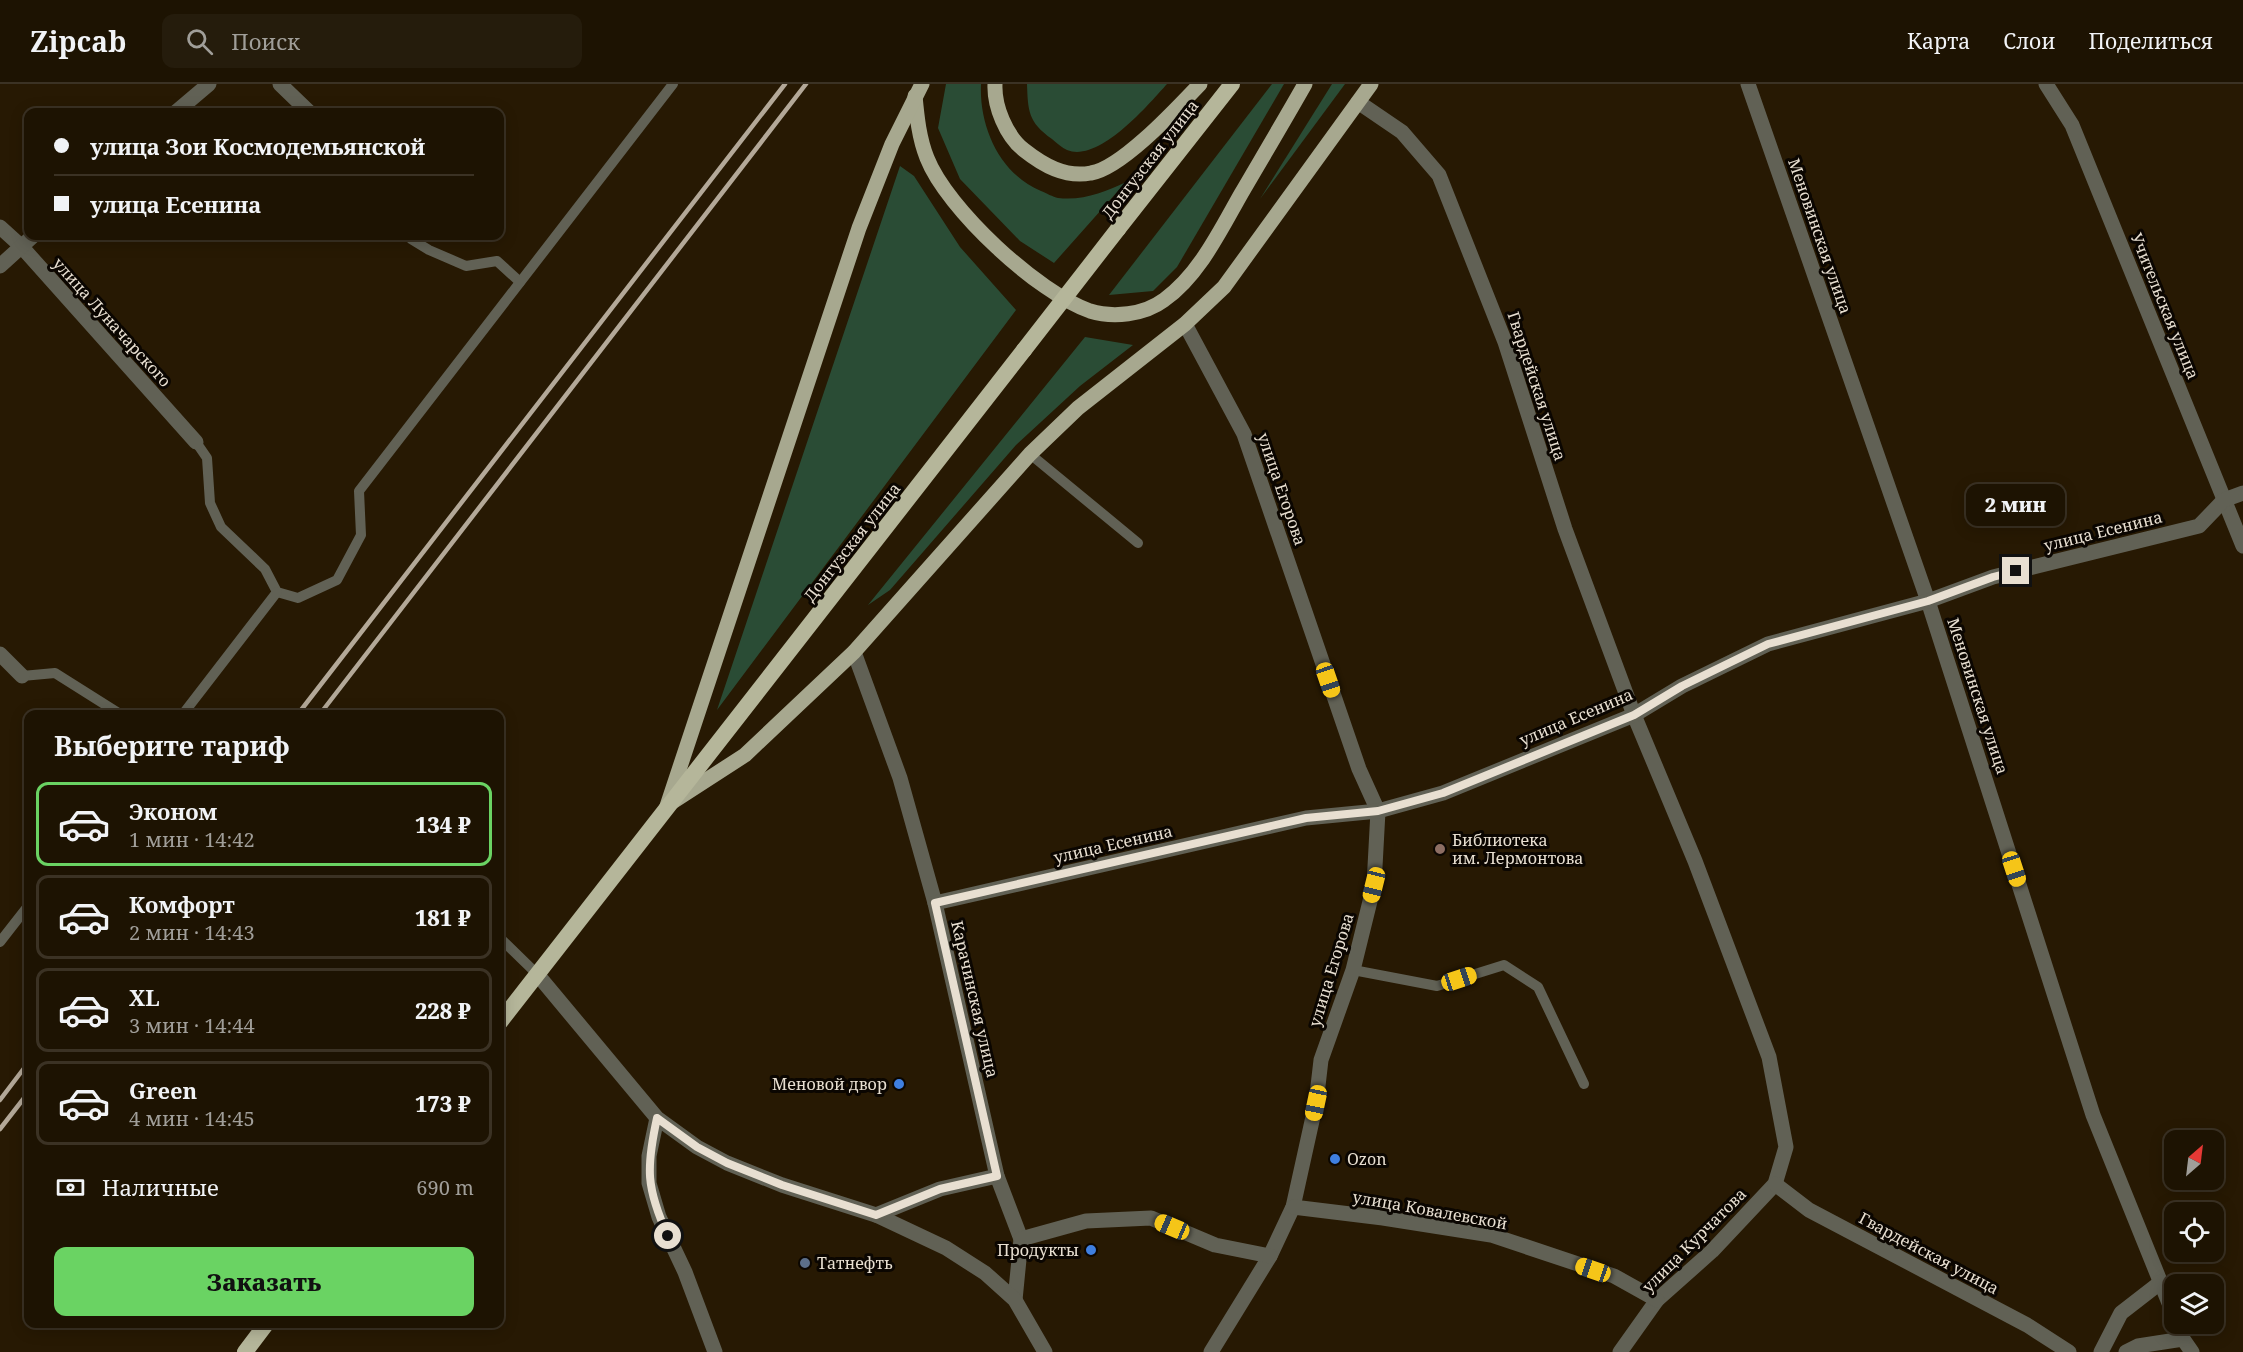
<!DOCTYPE html>
<html lang="ru">
<head>
<meta charset="utf-8">
<style>
	:root { --surface:#1d1302; --page:#251c0c; --text:#f1f3f6; --muted:#a09e99; --line:#3b3224; --accent:#6ad363 }
	body { margin:0; font-family:"Noto Serif",serif; background:var(--page); color:var(--text); height:100vh; display:flex; flex-direction:column; font-size:22px; white-space:nowrap }
	* { box-sizing:border-box; margin:0 }
	p { font-size:20px; color:var(--muted) }
	.icon { flex:none; width:33px; height:33px; fill:none; stroke:currentColor; stroke-width:2; stroke-linecap:round; stroke-linejoin:round }
	.map { position:relative; flex:1; overflow:hidden }
	.side { position:absolute; left:24px; top:626px; width:480px; height:618px; display:flex; flex-direction:column; background:var(--surface); border-radius:12px; box-shadow:0 3px 15px #0003,0 0 0 2px var(--line) }
	.side>* { flex:none }
	.top-card { position:absolute; left:24px; top:24px; width:480px; height:132px; border-radius:12px; box-shadow:0 3px 15px #0003,0 0 0 2px var(--line); display:grid; align-content:center; height:132px; padding:0 30px; background:var(--surface) }
	.needle { width:39px; rotate:28deg }
	.controls { position:absolute; left:2164px; top:1046px; display:grid; gap:12px }
	.controls a { display:grid; place-items:center; width:60px; height:60px; border-radius:12px; background:var(--surface); box-shadow:0 3px 15px #0003,0 0 0 2px var(--line); font-size:30px }
	.end { position:absolute; width:27px; height:27px; margin:-14px; border:8px solid #e8dfd1; background:#111; box-shadow:0 0 0 3px #111 }
	.from { border-radius:50% }
	.bubble { position:absolute; height:42px; border-radius:12px; background:var(--surface); box-shadow:0 3px 15px #0003,0 0 0 2px var(--line); font-size:20px; font-weight:800; line-height:42px; text-align:center }
	.car { position:absolute; width:18px; height:36px; margin:-18px -9px; border-radius:8px; box-shadow:0 0 4px 2px #0007; background:linear-gradient(#f5c518 24%,#345 0 40%,#f5c518 0 76%,#345 0 86%,#f5c518 0) }
	.top-card b { display:flex; align-items:center; gap:21px; height:57px; font-size:22px }
	.top-card b+b { border-top:2px solid var(--line) }
	.top-card i { width:15px; height:15px; background:var(--text) }
	ul { padding:0; list-style:none }
	li { display:flex; align-items:center; gap:18px; height:84px; margin:0 12px 9px; padding:0 18px; border:3px solid var(--line); border-radius:12px }
	li div { flex:1 }
	li b { display:block; font-size:22px }
	li em { font-style:normal; font-weight:800 }
	li.selected { border-color:var(--accent) }
	li>.icon { width:54px; height:54px; stroke-width:1.5 }
	h2 { padding:0 30px; font-size:27px; line-height:72px }
	.pay { display:flex; align-items:center; gap:15px; height:66px; padding:0 30px; font-size:22px }
	.pay p { margin-inline-start:auto }
	.button { display:flex; gap:12px; margin-top:auto; padding:12px 30px }
	.button a { flex:1; height:69px; border-radius:12px; background:var(--accent); color:#111; font-size:24px; font-weight:800; line-height:69px; text-align:center }
	header { display:flex; align-items:center; gap:36px; box-sizing:border-box; height:84px; padding:0 30px; background:var(--surface); border-bottom:2px solid var(--line) }
	header strong { font-size:28px }
	nav { display:flex; gap:33px; margin-inline-start:auto; font-size:21px }
	.search { width:420px; height:54px; background:var(--page); display:flex; align-items:center; gap:15px; box-sizing:border-box; padding:0 21px; border-radius:12px; color:var(--muted); font-size:22px }
	.map>svg:first-child { display:block }
	.green { fill:#2a4c35 }
	.lines { fill:none; stroke-linecap:round; stroke-linejoin:round }
	.service { stroke:#616155; stroke-width:10 }
	.minor { stroke:#616155; stroke-width:15 }
	.tertiary { stroke:#616155; stroke-width:15 }
	.primary { stroke:#a7a88f; stroke-width:15 }
	.trunk { stroke:#b5b69a; stroke-width:16 }
	.rail { stroke:#b3a898; stroke-width:4.5 }
	.trunk-bridge { stroke:#b5b69a; stroke-width:16 }
	.route { stroke:#e8dfd1; stroke-width:8 }
	.education-dot { fill:#8d6e63; stroke:#0b0601; stroke-width:2 }
	.shop-dot { fill:#3f7fe0; stroke:#0b0601; stroke-width:2 }
	.service-dot { fill:#5c6f8a; stroke:#0b0601; stroke-width:2 }
	.labels { text-anchor:middle; stroke-width:6; stroke-linejoin:round; paint-order:stroke }
	.street-label { font-size:16px; fill:#e8dfd1; stroke:#0b0601 }
	.poi-label { font-size:16px; fill:#e8dfd1; stroke:#0b0601; text-anchor:start }
</style>
</head>
<body>
<header>
<strong>Zipcab</strong>
<div class="search"><svg class="icon" aria-label="search" viewBox="0 0 24 24"><circle cx="10" cy="10" r="6"/><path d="M15 15l6 6"/></svg>Поиск</div>
<nav><a>Карта</a><a>Слои</a><a>Поделиться</a></nav>
</header>
<div class="map">
<svg width="2243" height="1268" viewBox="0 0 2243 1268">
	<rect width="100%" height="100%" fill="#271903"/>
	<g class="green">
		<path d="M946 0H981C979 43 1000 90 1041 107 1046 109 1053 113 1058 114 1083 117 1105 108 1126 98L1054 179 1020 157 960 95 938 44Z"/>
		<path d="M1027 0H1167C1148 21 1099 79 1067 66 1062 64 1057 59 1052 55 1028 38 1028 27 1027 0Z"/>
		<polygon points="1272,0 1284,0 1177,183 1153,207 1109,211"/>
		<polygon points="1332,0 1345,0 1260,115"/>
		<polygon points="900,82 914,92 960,163 1016,226 717,626"/>
		<polygon points="1085,253 1133,261 1080,302 1016,361 890,506 868,521"/>
	</g>
	<g class="lines">
		<g class="service">
			<polyline points="410,152 411,155 429,166 466,182 497,177 520,198"/>
			<polyline points="196,358 207,374 210,419 221,443 265,485 277,508 298,514 337,496 361,451 359,407 673,0"/>
			<polyline points="1030,370 1138,459"/>
			<polyline points="22,592 55,589 120,630"/>
			<polyline points="183,630 277,508"/>
			<polyline points="500,854 537,890"/>
			<polyline points="0,858 28,822"/>
			<polyline points="1353,886 1437,902 1504,881 1538,903 1584,1000"/>
		</g>
		<g class="minor">
			<polyline points="280,0 309,28"/>
			<polyline points="1748,0 1928,517 2093,1031 2175,1234"/>
			<polyline points="2046,0 2072,41 2243,462"/>
			<polyline points="1358,18 1402,48 1439,91 1505,258 1565,445 1634,631 1695,777 1769,973 1786,1063 1775,1100 1712,1167 1657,1216 1620,1268"/>
			<polyline points="0,143 21,162 196,358"/>
			<polyline points="1185,240 1244,350 1359,685 1378,727 1374,801 1353,886 1321,976 1316,1019 1293,1123 1270,1172 1211,1268"/>
			<polyline points="854,568 900,694 935,819 997,1092 1021,1155 1015,1216"/>
			<polyline points="0,570 22,592"/>
			<polyline points="935,819 1306,734 1378,727 1443,709 1634,631 1682,602 1768,560 1928,517 1993,493 2199,442 2224,416 2243,409"/>
			<polyline points="657,1034 649,1072 649,1099 659,1133 685,1188 715,1268"/>
			<polyline points="1775,1100 1809,1126 2027,1241 2069,1268"/>
			<polyline points="1293,1123 1383,1134 1491,1151 1614,1192 1657,1216"/>
			<polyline points="876,1131 940,1105 997,1092"/>
			<polyline points="1021,1155 1086,1137 1151,1134 1215,1161 1270,1172"/>
			<polyline points="2177,1239 2183,1255 2192,1268"/>
			<polyline points="2101,1268 2121,1229 2161,1198"/>
			<polyline points="2126,1268 2138,1262 2183,1255"/>
		</g>
		<g class="tertiary">
			<polyline points="176,28 209,0"/>
			<polyline points="0,182 33,152"/>
			<polyline points="537,890 657,1034 697,1063 727,1079 782,1101 876,1131 946,1164 985,1189 1015,1216 1045,1268"/>
		</g>
		<g class="primary">
			<path d="M995 0C994 22 1006 52 1024 66 1043 81 1065 94 1091 89 1122 84 1178 23 1200 0"/>
			<path d="M915 12C917 33 919 54 927 74 947 125 1038 209 1090 227 1113 234 1144 231 1164 216 1199 191 1220 147 1241 110 1262 74 1284 37 1305 0"/>
			<polyline points="674,717 745,671 854,568 1030,370 1078,324 1185,240 1224,203 1371,0"/>
			<polyline points="667,722 859,144 892,60 922,0"/>
		</g>
		<g class="trunk">
			<polyline points="1118,145 1232,0"/>
			<polyline points="500,938 1024,266"/>
			<polyline points="245,1268 267,1239"/>
		</g>
		<g class="rail">
			<polyline points="298,630 785,0"/>
			<polyline points="320,630 806,0"/>
			<polyline points="0,1016 28,979"/>
			<polyline points="0,1045 28,1009"/>
		</g>
		<polyline class="trunk-bridge" points="1024,266 1118,145"/>
	</g>
	<g class="lines">
		<path class="route" d="M668 1152C646 1104 646 1084 657 1034L697 1063 727 1079 782 1101 876 1131 940 1105 997 1092 935 819 1306 734 1378 727 1443 709 1634 631 1682 602 1768 560 1928 517 1993 493 2016 487"/>
	</g>
	<circle class="education-dot" cx="1440" cy="765" r="6"/>
	<g class="shop-dot">
		<circle cx="899" cy="1000" r="6"/>
		<circle cx="1335" cy="1075" r="6"/>
		<circle cx="1091" cy="1166" r="6"/>
	</g>
	<circle class="service-dot" cx="805" cy="1179" r="6"/>
	<g class="labels">
		<g class="street-label">
			<text transform="translate(1150 75) rotate(-52)" y="6">Донгузская улица</text>
			<text transform="translate(1820 152) rotate(71)" y="6">Меновинская улица</text>
			<text transform="translate(2165 222) rotate(68)" y="6">Учительская улица</text>
			<text transform="translate(112 238) rotate(48)" y="6">улица Луначарского</text>
			<text transform="translate(1537 302) rotate(72)" y="6">Гвардейская улица</text>
			<text transform="translate(1282 405) rotate(71)" y="6">улица Егорова</text>
			<text transform="translate(2103 447) rotate(-14)" y="6">улица Есенина</text>
			<text transform="translate(852 458) rotate(-52)" y="6">Донгузская улица</text>
			<text transform="translate(1978 612) rotate(72)" y="6">Меновинская улица</text>
			<text transform="translate(1576 633) rotate(-23)" y="6">улица Есенина</text>
			<text transform="translate(1113 760) rotate(-13)" y="6">улица Есенина</text>
			<text transform="translate(1331 886) rotate(-73)" y="6">улица Егорова</text>
			<text transform="translate(975 915) rotate(77)" y="6">Карачинская улица</text>
			<text transform="translate(1430 1126) rotate(10)" y="6">улица Ковалевской</text>
			<text transform="translate(1694 1156) rotate(-45)" y="6">улица Курчатова</text>
			<text transform="translate(1929 1169) rotate(28)" y="6">Гвардейская улица</text>
		</g>
		<g class="poi-label">
			<text x="1452" y="762">Библиотека<tspan x="1452" dy="18">им. Лермонтова</tspan></text>
			<text x="887" y="1006" text-anchor="end">Меновой двор</text>
			<text x="1347" y="1081">Ozon</text>
			<text x="1079" y="1172" text-anchor="end">Продукты</text>
			<text x="817" y="1185">Татнефть</text>
		</g>
	</g>
</svg>
<div class="controls">
<a><svg class="needle" viewBox="-14 -14 28 28"><path d="M0-13l5 13h-10z" fill="#e53935"/><path d="M0 13l5-13h-10z" fill="#a09e99"/></svg></a>
<a><svg class="icon" aria-label="locate" viewBox="0 0 24 24"><circle cx="12" cy="12" r="6"/><path d="M12 2v4M12 18v4M2 12h4M18 12h4"/></svg></a>
<a><svg class="icon" aria-label="layers" viewBox="0 0 24 24"><path d="M12 4l9 5-9 5-9-5zM3 14l9 5 9-5"/></svg></a>
</div>
<i class="end from" style="left:668px;top:1152px"></i>
<i class="end" style="left:2016px;top:487px"></i>
<div class="bubble" style="left:1966px;top:400px;width:99px">2 мин</div>
<i class="car" style="left:1328px;top:596px;rotate:161deg"></i>
<i class="car" style="left:2014px;top:785px;rotate:162deg"></i>
<i class="car" style="left:1374px;top:801px;rotate:194deg"></i>
<i class="car" style="left:1459px;top:895px;rotate:72deg"></i>
<i class="car" style="left:1316px;top:1019px;rotate:192deg"></i>
<i class="car" style="left:1172px;top:1143px;rotate:293deg"></i>
<i class="car" style="left:1593px;top:1186px;rotate:289deg"></i>
<div class="top-card">
<b><i class="from"></i>улица Зои Космодемьянской</b>
<b><i></i>улица Есенина</b>
</div>
<section class="side">
<h2>Выберите тариф</h2>
<ul>
<li class="selected"><svg class="icon" aria-label="car" viewBox="0 0 24 24"><path d="M5 17H2v-5l4-1 3-4h7l3 4 3 1v5h-3M9 17h6M6 11h13"/><circle cx="7" cy="17" r="2"/><circle cx="17" cy="17" r="2"/></svg><div><b>Эконом</b><p>1 мин · 14:42</p></div><em>134 ₽</em></li>
<li><svg class="icon" aria-label="car" viewBox="0 0 24 24"><path d="M5 17H2v-5l4-1 3-4h7l3 4 3 1v5h-3M9 17h6M6 11h13"/><circle cx="7" cy="17" r="2"/><circle cx="17" cy="17" r="2"/></svg><div><b>Комфорт</b><p>2 мин · 14:43</p></div><em>181 ₽</em></li>
<li><svg class="icon" aria-label="car" viewBox="0 0 24 24"><path d="M5 17H2v-5l4-1 3-4h7l3 4 3 1v5h-3M9 17h6M6 11h13"/><circle cx="7" cy="17" r="2"/><circle cx="17" cy="17" r="2"/></svg><div><b>XL</b><p>3 мин · 14:44</p></div><em>228 ₽</em></li>
<li><svg class="icon" aria-label="car" viewBox="0 0 24 24"><path d="M5 17H2v-5l4-1 3-4h7l3 4 3 1v5h-3M9 17h6M6 11h13"/><circle cx="7" cy="17" r="2"/><circle cx="17" cy="17" r="2"/></svg><div><b>Green</b><p>4 мин · 14:45</p></div><em>173 ₽</em></li>
</ul>
<div class="pay"><svg class="icon" aria-label="cash" viewBox="0 0 24 24"><path d="M3 7h18v10H3z"/><circle cx="12" cy="12" r="2"/></svg>Наличные<p>690 m</p></div>
<div class="button"><a>Заказать</a></div>
</section>
</div>
</body>
</html>
